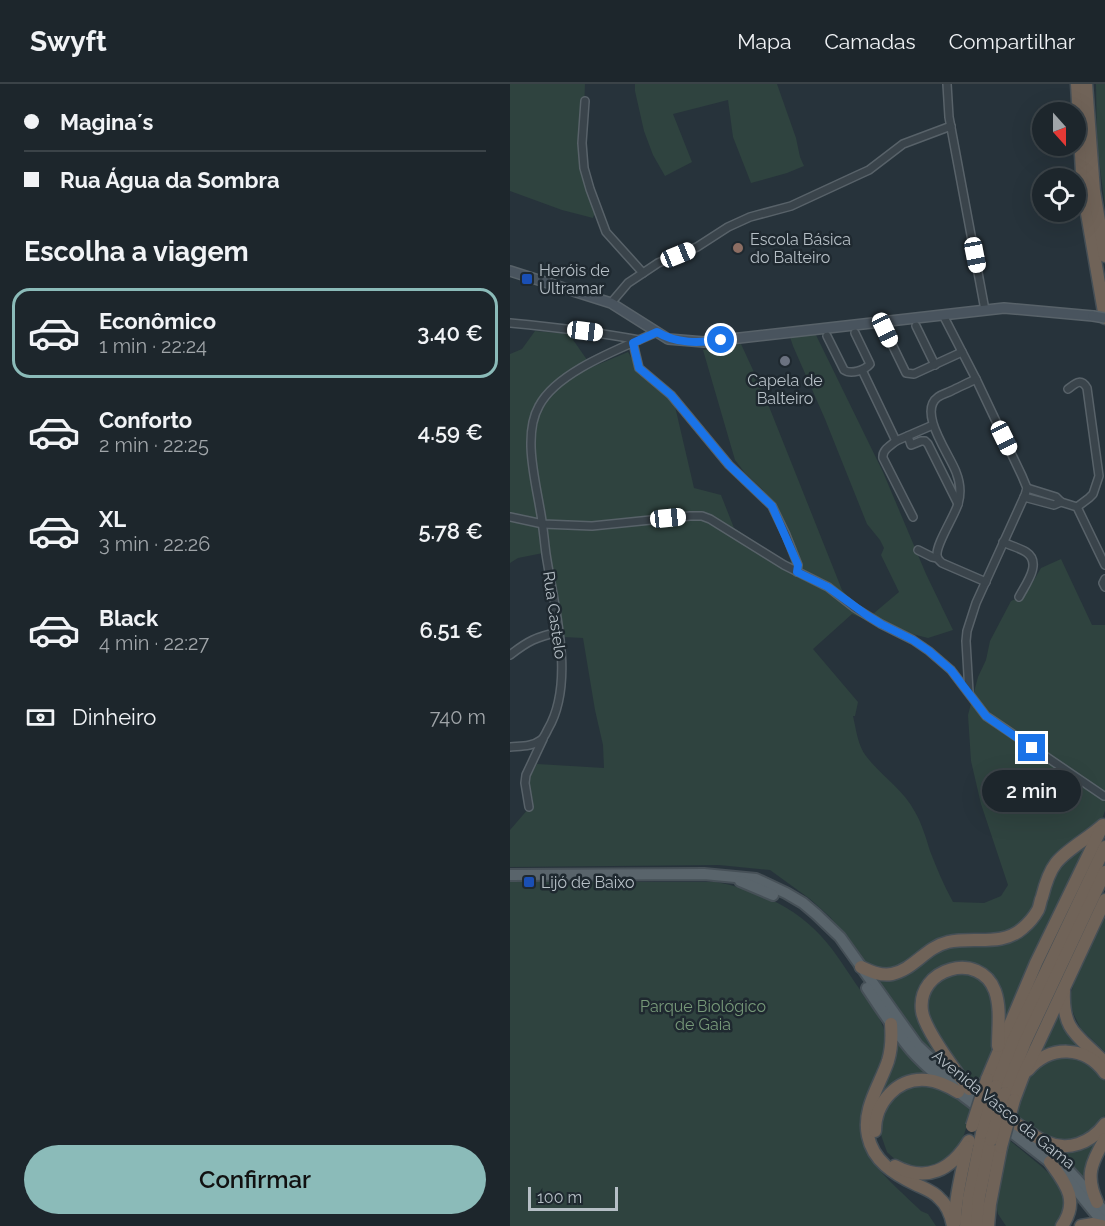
<!DOCTYPE html>
<html lang="pt">
<head>
<meta charset="utf-8">
<style>
	:root { --surface:#1d262c; --page:#2a3238; --text:#f1f3f6; --muted:#a0a5a9; --line:#3b4348; --accent:#8bbbb9 }
	body { margin:0; font-family:Raleway,sans-serif; background:var(--page); color:var(--text); height:100vh; display:flex; flex-direction:column; font-size:22px; white-space:nowrap }
	* { box-sizing:border-box; margin:0 }
	p { font-size:20px; color:var(--muted) }
	.icon { flex:none; width:33px; height:33px; fill:none; stroke:currentColor; stroke-width:2; stroke-linecap:round; stroke-linejoin:round }
	.map { position:relative; flex:1; overflow:hidden }
	.details { display:flex; flex-direction:column; background:var(--surface); width:510px }
	.details>* { flex:none }
	.banner { display:grid; align-content:center; height:132px; padding:0 24px; background:var(--surface) }
	.needle { width:39px; rotate:159deg }
	.tools { position:absolute; left:522px; top:18px; display:grid; gap:12px }
	.tools a { display:grid; place-items:center; width:54px; height:54px; border-radius:50%; background:var(--surface); box-shadow:0 6px 24px #0002,0 0 0 2px var(--line); font-size:30px }
	.scale { position:absolute; left:18px; bottom:15px; width:90px; box-sizing:border-box; padding-left:6px; border:3px solid #b6bfc6; border-top:0; font-size:16px; line-height:21px; white-space:nowrap; color:#b6bfc6; -webkit-text-stroke:4px #1f2930; paint-order:stroke }
	.end { position:absolute; width:27px; height:27px; margin:-14px; border:8px solid #1a73e8; background:#fff; box-shadow:0 0 0 3px #fff }
	.from { border-radius:50% }
	.bubble { position:absolute; height:42px; border-radius:21px; background:var(--surface); box-shadow:0 6px 24px #0002,0 0 0 2px var(--line); font-size:20px; font-weight:600; line-height:42px; text-align:center }
	.car { position:absolute; width:18px; height:36px; margin:-18px -9px; border-radius:8px; box-shadow:0 0 4px 2px #0007; background:linear-gradient(#fff 24%,#345 0 40%,#fff 0 76%,#345 0 86%,#fff 0) }
	.banner b { display:flex; align-items:center; gap:21px; height:57px; font-size:22px }
	.banner b+b { border-top:2px solid var(--line) }
	.banner i { width:15px; height:15px; background:var(--text) }
	ul { padding:0; list-style:none }
	li { display:flex; align-items:center; gap:18px; height:90px; margin:0 12px 9px; padding:0 12px; border:3px solid transparent; border-radius:18px }
	li div { flex:1 }
	li b { display:block; font-size:22px }
	li em { font-style:normal; font-weight:600 }
	li.selected { border-color:var(--accent) }
	li>.icon { width:54px; height:54px; stroke-width:1.5 }
	h2 { padding:0 24px; font-size:27px; line-height:72px }
	.pay { display:flex; align-items:center; gap:15px; height:66px; padding:0 24px; font-size:22px }
	.pay p { margin-inline-start:auto }
	.button { display:flex; gap:12px; margin-top:auto; padding:12px 24px }
	.button a { flex:1; height:69px; border-radius:36px; background:var(--accent); color:#111; font-size:24px; font-weight:600; line-height:69px; text-align:center }
	header { display:flex; align-items:center; gap:36px; box-sizing:border-box; height:84px; padding:0 30px; background:var(--surface); border-bottom:2px solid var(--line) }
	header strong { font-size:28px }
	nav { display:flex; gap:33px; margin-inline-start:auto; font-size:21px }
	main { display:flex; flex:1; min-height:0 }
	.map>svg:first-child { display:block }
	.green { fill:#2f433f }
	.lines { fill:none; stroke-linecap:round; stroke-linejoin:round }
	.street-casing { stroke:#586269; stroke-width:10 }
	.secondary-casing { stroke:#586269; stroke-width:12 }
	.primary-casing { stroke:#465057; stroke-width:14 }
	.highway-casing { stroke:#454f56; stroke-width:15 }
	.street { stroke:#3a444b; stroke-width:7 }
	.secondary { stroke:#49545e; stroke-width:9 }
	.primary { stroke:#59646b; stroke-width:10 }
	.highway { stroke:#706358; stroke-width:12 }
	.secondary-bridge-casing { stroke:#586269; stroke-width:12; stroke-linecap:butt }
	.highway-bridge-casing { stroke:#454f56; stroke-width:15; stroke-linecap:butt }
	.secondary-bridge { stroke:#49545e; stroke-width:9 }
	.highway-bridge { stroke:#706358; stroke-width:12 }
	.route { stroke:#1a73e8; stroke-width:8 }
	.education-dot { fill:#8d6e63; stroke:#1f2930; stroke-width:2 }
	.transit-dot { fill:#1a4fb4; stroke:#1f2930; stroke-width:2 }
	.worship-dot { fill:#6b7280; stroke:#1f2930; stroke-width:2 }
	.labels { text-anchor:middle; stroke-width:5; stroke-linejoin:round; paint-order:stroke }
	.poi-label { font-size:16px; fill:#b6bfc6; stroke:#1f2930; text-anchor:start }
	.street-label { font-size:16px; fill:#b6bfc6; stroke:#1f2930 }
	.park-label { font-size:16px; fill:#779979; stroke:#1f2930 }
</style>
</head>
<body>
<header>
<strong>Swyft</strong>
<nav><a>Mapa</a><a>Camadas</a><a>Compartilhar</a></nav>
</header>
<main>
<section class="details">
<div class="banner">
<b><i class="from"></i>Magina´s</b>
<b><i></i>Rua Água da Sombra</b>
</div>
<h2>Escolha a viagem</h2>
<ul>
<li class="selected"><svg class="icon" aria-label="car" viewBox="0 0 24 24"><path d="M5 17H2v-5l4-1 3-4h7l3 4 3 1v5h-3M9 17h6M6 11h13"/><circle cx="7" cy="17" r="2"/><circle cx="17" cy="17" r="2"/></svg><div><b>Econômico</b><p>1 min · 22:24</p></div><em>3.40 €</em></li>
<li><svg class="icon" aria-label="car" viewBox="0 0 24 24"><path d="M5 17H2v-5l4-1 3-4h7l3 4 3 1v5h-3M9 17h6M6 11h13"/><circle cx="7" cy="17" r="2"/><circle cx="17" cy="17" r="2"/></svg><div><b>Conforto</b><p>2 min · 22:25</p></div><em>4.59 €</em></li>
<li><svg class="icon" aria-label="car" viewBox="0 0 24 24"><path d="M5 17H2v-5l4-1 3-4h7l3 4 3 1v5h-3M9 17h6M6 11h13"/><circle cx="7" cy="17" r="2"/><circle cx="17" cy="17" r="2"/></svg><div><b>XL</b><p>3 min · 22:26</p></div><em>5.78 €</em></li>
<li><svg class="icon" aria-label="car" viewBox="0 0 24 24"><path d="M5 17H2v-5l4-1 3-4h7l3 4 3 1v5h-3M9 17h6M6 11h13"/><circle cx="7" cy="17" r="2"/><circle cx="17" cy="17" r="2"/></svg><div><b>Black</b><p>4 min · 22:27</p></div><em>6.51 €</em></li>
</ul>
<div class="pay"><svg class="icon" aria-label="cash" viewBox="0 0 24 24"><path d="M3 7h18v10H3z"/><circle cx="12" cy="12" r="2"/></svg>Dinheiro<p>740 m</p></div>
<div class="button"><a>Confirmar</a></div>
</section>
<div class="map">
<svg width="595" height="1142" viewBox="0 0 595 1142">
	<rect width="100%" height="100%" fill="#27333b"/>
	<g class="green">
		<polygon points="0,0 75,0 73,52 70,80 87,122 83,134 52,126 0,107"/>
		<polygon points="125,0 267,0 286,54 290,73 294,82 277,89 241,99 223,53 218,16 163,30 182,78 155,92 143,71 134,47 125,7"/>
		<polygon points="586,0 595,0 595,123 587,60"/>
		<path d="M25 247 59 250 82 283 118 268 127 284 164 318 184 404 211 411 224 444 275 478 287 477 263 419 252 405 235 389 225 376 193 266 231 260 254 310 332 506 357 535 389 508 371 471 374 464 370 456 357 440 315 335 283 262 279 250 305 249 373 388 416 490 443 546 418 554 374 543 342 530 303 565 348 618 345 632H343C346 645 348 662 356 672 371 692 393 705 405 728 412 740 416 754 420 767 427 785 434 802 443 818L474 819 491 812 498 801 471 720 461 677 458 631 468 593 476 576 480 557 501 517 515 511 531 484 551 475 582 541H595V727L589 743 563 760 523 832 504 845 492 848 451 849 428 855 393 884 371 888 353 878 342 859 320 833 300 815 260 786 209 781 0 783V746L19 724 23 717 18 696 27 680 94 684 93 661 85 626 73 554 53 553 38 468 8 474 0 479V270L12 265Z"/>
		<polygon points="581,756 493,947 485,900 446,881 409,909 439,986 413,962 364,892 418,873 437,863 509,853 550,779"/>
		<path d="M0 798H206C245 805 284 822 311 852 326 868 338 889 351 907 362 922 377 941 376 960 376 967 372 976 370 982 360 1010 346 1037 356 1066 361 1082 398 1114 411 1127L418 1130 426 1142H0Z"/>
		<polygon points="595,831 595,968 571,945 564,931 559,916 564,899"/>
		<polygon points="440,889 453,889 466,893 476,902 482,912 484,959 480,977 467,1005 457,996 417,933 419,906"/>
		<polygon points="550,919 581,971 526,975"/>
		<polygon points="387,958 397,970 424,995 413,993 365,1022"/>
		<path d="M549 973H564L575 977 586 984 595 997V1031L590 1041 576 1053 559 1056 543 1054 527 1047 506 1031C510 1001 519 983 549 973Z"/>
		<polygon points="422,1000 434,1005 462,1026 451,1060 432,1082 403,1085 389,1079 377,1068 371,1051 370,1038 381,1015 393,1006 408,1001"/>
		<polygon points="590,1052 577,1100 559,1079 543,1066"/>
		<polygon points="498,1055 531,1082 547,1097 554,1110 554,1130 546,1142 496,1142 488,1130 485,1117"/>
	</g>
	<g class="lines">
		<defs>
			<g id="street">
				<polyline points="437,0 439,33 475,226"/>
				<polyline points="75,17 72,59 74,84 80,105 96,148 133,189"/>
				<polyline points="101,219 118,199 148,179 187,163 218,143 240,133 281,122 348,91 359,86 393,60 441,42"/>
				<polyline points="433,231 466,295 512,392 517,404 515,411 466,519 457,547 456,557 459,608"/>
				<path d="M0 239C43 243 86 248 129 256"/>
				<polyline points="406,242 425,281"/>
				<polyline points="375,246 396,289 404,290 452,268"/>
				<path d="M317 252 334 286C341 291 355 286 360 280L345 249"/>
				<polyline points="123,259 129,284 161,311 219,381 262,422 276,451 288,481 287,488"/>
				<polyline points="352,286 386,357 423,341"/>
				<path d="M466 295C458 299 449 303 441 307 437 309 432 310 428 313 407 328 440 371 446 388 450 398 451 410 448 420 444 433 426 460 427 471 427 475 429 476 432 479L476 498"/>
				<path d="M558 305C566 299 571 294 577 304L589 392 583 410 579 414 567 423"/>
				<polyline points="398,352 401,361 411,357 415,357 418,360 448,420"/>
				<path d="M386 357C380 362 372 366 373 374L403 433"/>
				<polyline points="517,404 546,413 551,418 567,423 595,481"/>
				<polyline points="514,413 544,421 551,418"/>
				<polyline points="0,433 33,440 82,442 180,432 192,432 200,435 274,481 318,503 345,524 371,540 403,556 419,567 441,586 476,632 482,636 594,712"/>
				<path d="M493 458C501 462 510 464 516 468 533 479 515 501 509 513"/>
				<polyline points="408,466 422,473 427,474"/>
				<polyline points="595,495 593,499 595,503"/>
				<path d="M0 571C18 557 26 553 49 548"/>
				<path d="M0 663C10 662 22 663 31 656 34 654 36 649 38 645 66 597 44 523 36 470 34 455 33 440 30 425 25 395 13 350 29 322 47 287 112 264 147 248"/>
				<polyline points="19,723 15,699 16,691 33,655"/>
			</g>
			<polyline id="secondary" points="0,187 101,219 158,255 194,258 494,224 583,232"/>
			<g id="primary">
				<polyline points="0,791 194,790 246,795 276,809 293,819 306,830 330,853 407,961 429,982 477,1019"/>
				<polyline points="230,797 263,811"/>
				<path d="M357 904C371 925 385 947 401 966 422 990 449 1008 473 1027"/>
				<polyline points="491,1040 545,1082"/>
				<path d="M525 1056C552 1078 574 1101 595 1129"/>
				<polyline points="556,1093 595,1141"/>
			</g>
			<g id="highway">
				<polyline points="567,0 573,106 595,234"/>
				<polyline points="576,0 584,107 595,172"/>
				<path d="M351 883C362 888 371 892 382 890 403 886 416 863 438 858 463 852 492 863 513 844 519 839 524 833 528 826 530 822 530 817 532 813 535 801 539 788 546 779 557 765 579 754 593 741"/>
				<path d="M554 907C552 949 570 952 595 979"/>
				<path d="M381 940C382 953 382 964 378 977 370 1001 352 1025 358 1052 363 1077 384 1090 405 1100 413 1104 423 1107 429 1114 438 1122 441 1131 443 1142"/>
				<path d="M518 986C540 961 575 961 595 989"/>
				<polyline points="477,995 526,879 590,747"/>
				<polyline points="486,1002 504,955 595,763"/>
				<path d="M459 1005C447 989 414 945 412 927 406 884 470 866 485 907 491 924 488 944 488 962"/>
				<polyline points="495,1009 515,958 595,788"/>
				<polyline points="504,1016 513,992 595,816"/>
				<path d="M507 1040C516 1046 526 1054 536 1058 558 1068 581 1059 595 1040"/>
				<path d="M365 1047C365 1019 387 993 417 996 428 997 438 1002 448 1008"/>
				<path d="M540 1078C555 1099 570 1116 552 1142"/>
				<path d="M385 1082C417 1099 441 1086 459 1057"/>
				<path d="M587 1118C575 1092 581 1079 595 1055"/>
				<path d="M445 1138C445 1113 452 1088 457 1063"/>
				<polyline points="456,1142 459,1114 472,1049"/>
				<polyline points="467,1142 469,1113 481,1056"/>
				<polyline points="478,1142 480,1120 491,1063"/>
				<polyline points="571,1142 583,1140 592,1142"/>
			</g>
		</defs>
		<use href="#street" class="street-casing"/>
		<use href="#secondary" class="secondary-casing"/>
		<use href="#primary" class="primary-casing"/>
		<use href="#highway" class="highway-casing"/>
		<use href="#street" class="street"/>
		<use href="#secondary" class="secondary"/>
		<use href="#primary" class="primary"/>
		<use href="#highway" class="highway"/>
		<defs>
			<polyline id="secondary-bridge" points="583,232 595,234"/>
			<g id="highway-bridge">
				<polyline points="462,1042 477,995"/>
				<polyline points="472,1049 486,1002"/>
				<polyline points="481,1056 495,1009"/>
				<polyline points="491,1063 504,1016"/>
			</g>
		</defs>
		<use href="#secondary-bridge" class="secondary-bridge-casing"/>
		<use href="#highway-bridge" class="highway-bridge-casing"/>
		<use href="#secondary-bridge" class="secondary-bridge"/>
		<use href="#highway-bridge" class="highway-bridge"/>
	</g>
	<g class="lines">
		<path class="route" d="M211 256C189 259 167 260 147 248L123 259 129 284 161 311 219 381 262 422 288 481 287 488 318 503 358 532 371 540 403 556 419 567 441 586 476 632 522 664"/>
	</g>
	<circle class="education-dot" cx="228" cy="164" r="6"/>
	<g class="transit-dot">
		<rect x="11" y="189" width="12" height="12" rx="3"/>
		<rect x="13" y="792" width="12" height="12" rx="3"/>
	</g>
	<circle class="worship-dot" cx="275" cy="277" r="6"/>
	<g class="labels">
		<g class="poi-label">
			<text x="240" y="161">Escola Básica<tspan x="240" dy="18">do Balteiro</tspan></text>
			<text x="29" y="192">Heróis de<tspan x="29" dy="18">Ultramar</tspan></text>
			<text x="275" y="302" text-anchor="middle">Capela de<tspan x="275" dy="18">Balteiro</tspan></text>
			<text x="31" y="804">Lijó de Baixo</text>
		</g>
		<g class="street-label">
			<text transform="translate(45 531) rotate(82)" y="6">Rua Castelo</text>
			<text transform="translate(494 1025) rotate(39)" y="6">Avenida Vasco da Gama</text>
		</g>
		<g class="park-label">
			<text x="193" y="928">Parque Biológico<tspan x="193" dy="18">de Gaia</tspan></text>
		</g>
	</g>
</svg>
<div class="tools">
<a><svg class="needle" viewBox="-14 -14 28 28"><path d="M0-13l5 13h-10z" fill="#e53935"/><path d="M0 13l5-13h-10z" fill="#a0a5a9"/></svg></a>
<a><svg class="icon" aria-label="locate" viewBox="0 0 24 24"><circle cx="12" cy="12" r="6"/><path d="M12 2v4M12 18v4M2 12h4M18 12h4"/></svg></a>
</div>
<div class="scale">100 m</div>
<i class="end from" style="left:211px;top:256px"></i>
<i class="end" style="left:522px;top:664px"></i>
<div class="bubble" style="left:472px;top:686px;width:99px">2 min</div>
<i class="car" style="left:168px;top:171px;rotate:68deg"></i>
<i class="car" style="left:465px;top:171px;rotate:169deg"></i>
<i class="car" style="left:375px;top:246px;rotate:155deg"></i>
<i class="car" style="left:75px;top:247px;rotate:97deg"></i>
<i class="car" style="left:494px;top:354px;rotate:154deg"></i>
<i class="car" style="left:158px;top:434px;rotate:84deg"></i>
</div>
</main>
</body>
</html>
